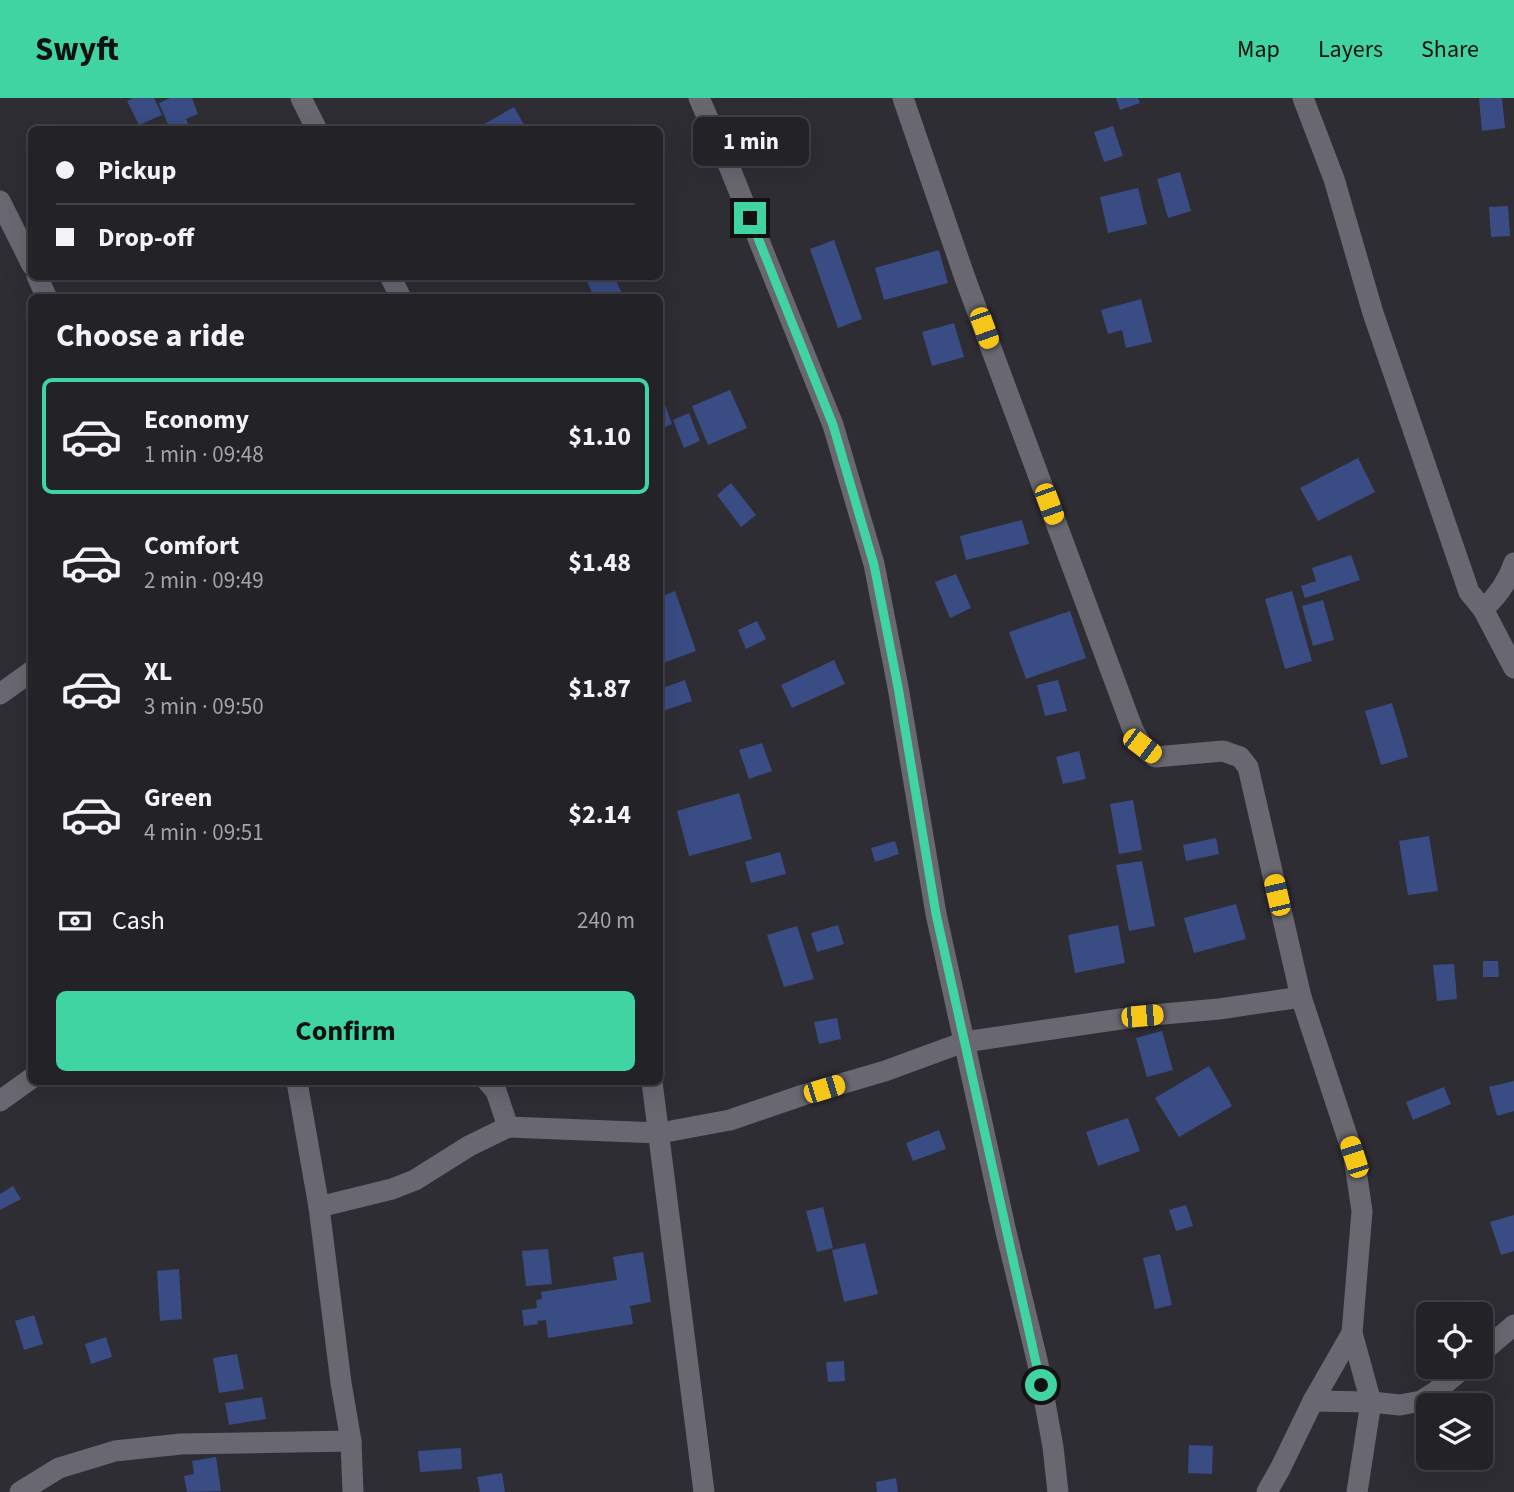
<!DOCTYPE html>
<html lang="en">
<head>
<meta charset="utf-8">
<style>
	:root { --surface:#232227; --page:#2b2a2f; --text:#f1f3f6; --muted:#a3a4a7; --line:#403f44; --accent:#3fd4a2 }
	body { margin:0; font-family:"Source Sans 3",sans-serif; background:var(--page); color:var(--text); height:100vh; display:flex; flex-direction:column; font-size:26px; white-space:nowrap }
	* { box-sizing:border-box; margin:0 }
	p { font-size:23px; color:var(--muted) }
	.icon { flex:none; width:38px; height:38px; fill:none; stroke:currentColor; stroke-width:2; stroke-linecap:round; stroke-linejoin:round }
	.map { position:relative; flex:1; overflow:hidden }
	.drawer { position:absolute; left:28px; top:196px; width:635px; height:791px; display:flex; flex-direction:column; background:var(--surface); border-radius:10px; box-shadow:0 7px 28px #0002,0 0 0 2px var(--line) }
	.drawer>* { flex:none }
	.top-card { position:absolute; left:28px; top:28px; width:635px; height:154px; border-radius:10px; box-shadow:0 7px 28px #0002,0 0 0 2px var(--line); display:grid; align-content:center; height:154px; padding:0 28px; background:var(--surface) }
	.fabs { position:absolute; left:1416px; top:1204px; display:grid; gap:14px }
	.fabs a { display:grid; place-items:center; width:77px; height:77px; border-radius:10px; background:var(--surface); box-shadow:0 7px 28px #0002,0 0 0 2px var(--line); font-size:35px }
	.end { position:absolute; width:32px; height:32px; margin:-16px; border:9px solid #3fd4a2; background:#111; box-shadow:0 0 0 4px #111 }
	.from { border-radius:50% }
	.bubble { position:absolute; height:49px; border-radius:10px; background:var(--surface); box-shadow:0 7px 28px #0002,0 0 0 2px var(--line); font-size:23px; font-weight:700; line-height:49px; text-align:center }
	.car { position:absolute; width:21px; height:42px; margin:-21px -10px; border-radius:9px; box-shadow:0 0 5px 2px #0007; background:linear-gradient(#f5c518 24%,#345 0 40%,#f5c518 0 76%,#345 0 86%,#f5c518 0) }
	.top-card b { display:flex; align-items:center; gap:24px; height:66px; font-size:26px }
	.top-card b+b { border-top:2px solid var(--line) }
	.top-card i { width:18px; height:18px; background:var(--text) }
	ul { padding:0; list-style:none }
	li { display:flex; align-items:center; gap:21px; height:116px; margin:0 14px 10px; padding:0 14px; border:4px solid transparent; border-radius:10px }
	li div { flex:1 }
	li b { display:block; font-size:26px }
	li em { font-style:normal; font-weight:700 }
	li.active { border-color:var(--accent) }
	li>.icon { width:63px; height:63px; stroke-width:1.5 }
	h2 { padding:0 28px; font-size:32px; line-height:84px }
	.pay { display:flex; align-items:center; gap:18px; height:77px; padding:0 28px; font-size:26px }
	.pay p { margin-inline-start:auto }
	.button { display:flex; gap:14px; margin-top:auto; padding:14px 28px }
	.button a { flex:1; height:80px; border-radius:10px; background:var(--accent); color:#111; font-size:28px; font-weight:700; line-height:80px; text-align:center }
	header { display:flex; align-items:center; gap:42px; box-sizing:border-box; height:98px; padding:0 35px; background:var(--accent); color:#111 }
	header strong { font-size:33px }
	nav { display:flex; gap:38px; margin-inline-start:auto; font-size:24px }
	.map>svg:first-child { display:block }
	.building { fill:#394c84 }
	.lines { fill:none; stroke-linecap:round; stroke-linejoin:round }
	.street { stroke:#696770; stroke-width:21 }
	.route { stroke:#3fd4a2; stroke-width:9 }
</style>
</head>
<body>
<header>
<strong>Swyft</strong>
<nav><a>Map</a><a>Layers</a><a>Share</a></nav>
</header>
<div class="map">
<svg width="1514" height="1394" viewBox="0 0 1514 1394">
	<rect width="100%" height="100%" fill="#2f2d34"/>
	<g class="building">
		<polygon points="133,0 154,0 162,17 139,27 127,3"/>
		<polygon points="170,0 192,0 198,16 186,21 190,31 170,31 159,5"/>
		<polygon points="1116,0 1138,0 1140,5 1120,12"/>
		<polygon points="1479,0 1502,0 1505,30 1482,33"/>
		<polygon points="514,9 527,32 474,32"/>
		<polygon points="1113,28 1123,58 1104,64 1094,34"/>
		<polygon points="1180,74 1191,113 1168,120 1157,81"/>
		<polygon points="1138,90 1147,126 1108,135 1100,99"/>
		<polygon points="1508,108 1510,138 1491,139 1489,109"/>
		<polygon points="834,142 862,221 838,230 810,151"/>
		<polygon points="939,152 948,185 884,202 875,170"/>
		<polygon points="585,178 614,178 624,200 594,200"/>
		<polygon points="1141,201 1152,244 1126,250 1122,232 1108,236 1101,212"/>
		<polygon points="954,225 964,259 932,268 922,234"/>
		<polygon points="730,292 747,330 708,347 692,308"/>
		<polygon points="660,293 672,326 660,331"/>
		<polygon points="689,315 700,343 684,350 673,322"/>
		<polygon points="1358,360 1375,394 1318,423 1300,390"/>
		<polygon points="731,385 756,417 741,429 717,397"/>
		<polygon points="1022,422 1029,446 966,462 960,438"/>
		<polygon points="1351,457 1360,482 1305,500 1301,488 1316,483 1312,470"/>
		<polygon points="956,476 971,510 950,520 935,484"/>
		<polygon points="675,493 696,553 660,566 660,499"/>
		<polygon points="1292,493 1312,563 1285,571 1265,501"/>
		<polygon points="1323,502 1334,542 1313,548 1302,508"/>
		<polygon points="1070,513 1086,560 1026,581 1009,534"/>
		<polygon points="757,523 766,541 746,551 738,532"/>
		<polygon points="834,562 845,586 792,610 781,587"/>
		<polygon points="685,582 692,603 660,614 660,591"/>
		<polygon points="1058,582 1067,613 1045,618 1037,587"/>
		<polygon points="1392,605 1408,659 1381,667 1365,613"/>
		<polygon points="762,645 772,673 749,681 739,652"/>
		<polygon points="1079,653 1086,681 1063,686 1056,659"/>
		<polygon points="739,695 752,741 689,758 677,713"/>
		<polygon points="1133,702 1142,752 1119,756 1110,706"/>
		<polygon points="1429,738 1438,793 1408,797 1399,743"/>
		<polygon points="1216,740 1219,756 1186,763 1183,747"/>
		<polygon points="895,743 899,756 875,764 871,750"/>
		<polygon points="780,754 786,776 751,785 745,764"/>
		<polygon points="1142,763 1155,828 1129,833 1116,767"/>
		<polygon points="1236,806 1246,841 1194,855 1184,820"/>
		<polygon points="838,827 844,846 817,854 811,835"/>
		<polygon points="1118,827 1125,865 1075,875 1068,837"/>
		<polygon points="797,828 814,881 784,889 767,837"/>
		<polygon points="1483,863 1498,863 1499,879 1483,879"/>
		<polygon points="1454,866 1457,901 1437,903 1433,867"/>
		<polygon points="837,920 841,941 819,946 814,924"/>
		<polygon points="1162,933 1173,972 1147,979 1136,940"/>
		<polygon points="1209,968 1232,1008 1179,1039 1155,1000"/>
		<polygon points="1514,983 1514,1013 1497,1018 1489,989"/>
		<polygon points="1444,989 1451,1006 1413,1022 1406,1004"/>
		<polygon points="1128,1020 1140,1053 1098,1068 1086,1034"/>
		<polygon points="939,1032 946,1051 913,1063 906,1045"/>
		<polygon points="13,1088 21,1101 0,1112 0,1096"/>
		<polygon points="1186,1107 1193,1128 1176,1133 1169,1112"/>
		<polygon points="823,1109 833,1150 817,1154 806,1113"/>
		<polygon points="1514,1117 1514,1153 1501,1157 1490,1124"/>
		<polygon points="865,1145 878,1196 844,1204 832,1152"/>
		<polygon points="548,1151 552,1186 526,1188 522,1153"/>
		<polygon points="643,1154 651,1204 630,1208 633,1226 548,1240 546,1222 537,1223 538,1226 524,1228 522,1212 537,1210 536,1202 542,1201 541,1194 617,1182 613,1159"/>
		<polygon points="1160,1156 1172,1207 1155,1211 1143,1160"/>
		<polygon points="179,1171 182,1221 160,1223 157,1173"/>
		<polygon points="34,1217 43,1246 24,1252 15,1223"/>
		<polygon points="106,1239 112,1259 91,1266 85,1246"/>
		<polygon points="237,1256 244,1291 219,1295 213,1260"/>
		<polygon points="844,1263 845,1283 828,1284 826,1264"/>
		<polygon points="262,1299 266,1321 229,1327 225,1305"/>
		<polygon points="1189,1347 1213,1348 1212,1376 1188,1375"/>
		<polygon points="461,1350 462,1371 420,1374 418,1353"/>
		<polygon points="216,1359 221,1393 187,1394 184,1378 194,1376 192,1363"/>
		<polygon points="502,1375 505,1394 480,1394 477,1379"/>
		<polygon points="896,1380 898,1394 877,1394 876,1384"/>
	</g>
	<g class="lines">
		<g class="street">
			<polyline points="301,0 317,32"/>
			<polyline points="699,0 729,68 833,327 874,466 898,589 936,816 1006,1134 1038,1266 1053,1349 1058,1394"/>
			<polyline points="903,0 965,180 1133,632 1142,648 1155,659 1223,653 1240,659 1248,669 1301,899 1354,1059 1362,1113 1352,1235 1371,1304 1357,1394"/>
			<polyline points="1303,0 1334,81 1373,215 1469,494 1483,511 1514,570"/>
			<polyline points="0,103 32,167"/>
			<polyline points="37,178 47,200"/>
			<polyline points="390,178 401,200"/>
			<path d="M1483 511C1498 498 1508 483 1514 465"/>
			<polyline points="0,596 32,573"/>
			<polyline points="297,984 319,1109 341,1285 351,1343 353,1394"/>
			<polyline points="488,984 496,993 508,1029"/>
			<polyline points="652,984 704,1394"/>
			<polyline points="0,1003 32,980"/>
			<polyline points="319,1109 392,1091 415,1082 469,1048 508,1029 660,1035 730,1022 803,997 885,973 964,944 1141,918 1219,911 1301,899"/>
			<polyline points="1480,1256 1514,1227"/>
			<polyline points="1313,1303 1371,1304 1400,1307 1421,1303 1435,1294 1465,1269"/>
			<polyline points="20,1394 59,1370 115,1353 181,1346 351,1343"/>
			<polyline points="1267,1394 1280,1371 1313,1303 1352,1235"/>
		</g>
	</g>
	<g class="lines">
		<polyline class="route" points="750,120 833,327 874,467 898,589 936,816 1041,1287"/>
	</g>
</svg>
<div class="fabs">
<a><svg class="icon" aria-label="locate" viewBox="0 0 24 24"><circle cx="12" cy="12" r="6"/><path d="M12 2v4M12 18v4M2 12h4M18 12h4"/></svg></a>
<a><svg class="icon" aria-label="layers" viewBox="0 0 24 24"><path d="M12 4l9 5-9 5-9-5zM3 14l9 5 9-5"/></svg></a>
</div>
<i class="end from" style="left:1041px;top:1287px"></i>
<i class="end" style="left:750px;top:120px"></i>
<div class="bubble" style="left:693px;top:19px;width:116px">1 min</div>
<i class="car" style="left:984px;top:230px;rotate:160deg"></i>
<i class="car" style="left:1049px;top:406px;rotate:160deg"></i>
<i class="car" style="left:1142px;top:648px;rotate:127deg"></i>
<i class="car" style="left:1277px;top:797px;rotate:347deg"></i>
<i class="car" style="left:1142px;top:918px;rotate:85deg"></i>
<i class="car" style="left:824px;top:991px;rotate:73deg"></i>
<i class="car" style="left:1354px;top:1059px;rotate:342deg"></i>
<div class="top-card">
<b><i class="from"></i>Pickup</b>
<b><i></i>Drop-off</b>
</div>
<section class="drawer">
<h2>Choose a ride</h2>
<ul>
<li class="active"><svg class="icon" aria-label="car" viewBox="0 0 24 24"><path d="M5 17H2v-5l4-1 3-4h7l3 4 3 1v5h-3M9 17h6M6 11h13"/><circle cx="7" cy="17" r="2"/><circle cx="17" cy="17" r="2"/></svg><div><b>Economy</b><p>1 min · 09:48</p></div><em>$1.10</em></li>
<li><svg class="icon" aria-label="car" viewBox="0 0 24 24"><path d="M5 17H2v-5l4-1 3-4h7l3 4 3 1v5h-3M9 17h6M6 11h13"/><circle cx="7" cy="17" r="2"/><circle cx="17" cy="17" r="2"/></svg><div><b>Comfort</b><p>2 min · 09:49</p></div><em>$1.48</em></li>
<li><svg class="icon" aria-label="car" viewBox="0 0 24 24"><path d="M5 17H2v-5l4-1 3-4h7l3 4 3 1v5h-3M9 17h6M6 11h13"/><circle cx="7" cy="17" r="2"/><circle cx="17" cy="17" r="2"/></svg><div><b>XL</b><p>3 min · 09:50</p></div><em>$1.87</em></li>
<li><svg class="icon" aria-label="car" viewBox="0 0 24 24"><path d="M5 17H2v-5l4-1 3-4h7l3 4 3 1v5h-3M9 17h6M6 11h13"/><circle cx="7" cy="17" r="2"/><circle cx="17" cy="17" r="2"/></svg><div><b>Green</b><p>4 min · 09:51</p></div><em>$2.14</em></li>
</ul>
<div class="pay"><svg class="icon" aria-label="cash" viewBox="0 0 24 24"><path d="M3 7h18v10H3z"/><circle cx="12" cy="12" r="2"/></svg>Cash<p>240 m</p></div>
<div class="button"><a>Confirm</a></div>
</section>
</div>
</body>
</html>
